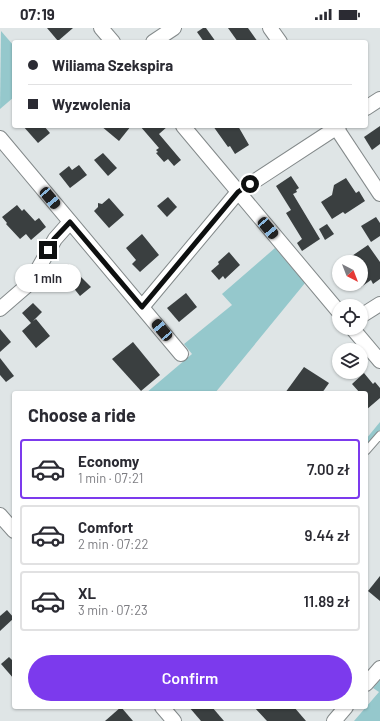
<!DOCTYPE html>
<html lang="en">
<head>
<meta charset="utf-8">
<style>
	:root { --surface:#fff; --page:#f7f7f7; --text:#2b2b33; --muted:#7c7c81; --line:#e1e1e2; --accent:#7c3aed }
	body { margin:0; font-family:Barlow,sans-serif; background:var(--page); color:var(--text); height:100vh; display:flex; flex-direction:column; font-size:15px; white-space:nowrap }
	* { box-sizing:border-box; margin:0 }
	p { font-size:13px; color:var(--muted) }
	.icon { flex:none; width:22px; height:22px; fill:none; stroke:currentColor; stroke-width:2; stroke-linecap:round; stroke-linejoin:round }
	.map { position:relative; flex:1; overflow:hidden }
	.details { position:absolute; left:12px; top:363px; width:356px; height:318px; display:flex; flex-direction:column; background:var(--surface); border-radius:4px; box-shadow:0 1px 3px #0004 }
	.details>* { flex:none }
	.guide { position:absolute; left:12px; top:12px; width:356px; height:88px; border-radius:4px; box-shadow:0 1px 3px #0004; display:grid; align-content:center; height:88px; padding:0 16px; background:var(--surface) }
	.needle { width:26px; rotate:138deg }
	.tools { position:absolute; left:332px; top:227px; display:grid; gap:8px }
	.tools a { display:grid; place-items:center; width:36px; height:36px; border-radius:50%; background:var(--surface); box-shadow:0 1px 3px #0004; font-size:20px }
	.end { position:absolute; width:18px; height:18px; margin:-9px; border:5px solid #0e1010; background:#fff; box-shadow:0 0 0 2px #fff }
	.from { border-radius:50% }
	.bubble { position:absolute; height:28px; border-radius:14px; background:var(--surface); box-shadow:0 1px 3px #0004; font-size:13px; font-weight:600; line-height:28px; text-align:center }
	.car { position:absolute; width:12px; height:24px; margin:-12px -6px; border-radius:5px; box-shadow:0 0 3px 1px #0007; background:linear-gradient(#222 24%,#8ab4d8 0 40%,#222 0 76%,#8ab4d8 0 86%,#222 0) }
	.guide b { display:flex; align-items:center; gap:14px; height:38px; font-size:15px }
	.guide b+b { border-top:1px solid var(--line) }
	.guide i { width:10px; height:10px; background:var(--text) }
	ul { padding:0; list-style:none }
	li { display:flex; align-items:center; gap:12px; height:60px; margin:0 8px 6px; padding:0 8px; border:2px solid var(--line); border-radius:4px }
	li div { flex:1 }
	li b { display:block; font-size:15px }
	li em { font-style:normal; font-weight:600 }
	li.current { border-color:var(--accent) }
	li>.icon { width:36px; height:36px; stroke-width:1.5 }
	h2 { padding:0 16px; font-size:18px; line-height:48px }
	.action { display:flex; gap:8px; margin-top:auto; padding:8px 16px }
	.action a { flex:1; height:46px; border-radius:24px; background:var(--accent); color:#fff; font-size:16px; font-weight:600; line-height:46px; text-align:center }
	.status { display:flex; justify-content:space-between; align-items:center; height:28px; padding:0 20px; background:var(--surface); direction:ltr }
	.status svg { height:11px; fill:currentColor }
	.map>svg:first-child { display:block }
	.green { fill:#95c8cc }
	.building { fill:#3a3f40 }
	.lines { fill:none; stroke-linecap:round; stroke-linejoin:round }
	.lane-casing { stroke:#83898a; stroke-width:9 }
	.street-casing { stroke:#83898a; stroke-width:16 }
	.lane { stroke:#fff; stroke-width:7 }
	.street { stroke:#fff; stroke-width:14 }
	.route { stroke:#0e1010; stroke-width:5 }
</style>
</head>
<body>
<div class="status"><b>07:19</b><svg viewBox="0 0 49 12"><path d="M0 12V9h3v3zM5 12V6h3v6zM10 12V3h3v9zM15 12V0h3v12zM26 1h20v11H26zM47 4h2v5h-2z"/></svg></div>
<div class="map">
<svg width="380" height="693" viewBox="0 0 380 693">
	<rect width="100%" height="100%" fill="#dfe5e6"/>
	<g class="green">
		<polygon points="1,3 14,18 14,69 0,81"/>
		<polygon points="275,220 305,255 215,365 146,365 192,326 184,316 232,277 222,266"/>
		<polygon points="380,394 380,402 366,418 366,411"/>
		<polygon points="380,652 380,693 354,693 379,664 373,660"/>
	</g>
	<g class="building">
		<polygon points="47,0 73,0 58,13"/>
		<polygon points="203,0 206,0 216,14 204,14 197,4"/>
		<polygon points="228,0 248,0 258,14 238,14"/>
		<polygon points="23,98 44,98 50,105 38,115"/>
		<polygon points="101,98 131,98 119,113"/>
		<polygon points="140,98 168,98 159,106 181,132 174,138 168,131 164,134 156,125 158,124 156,122 159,120"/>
		<polygon points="213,98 238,98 249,117 235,126 230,118 228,119"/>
		<polygon points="380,98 380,116 372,122 364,109"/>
		<polygon points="103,125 117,140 108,148 94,132"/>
		<polygon points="79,137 87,147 70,160 59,146 69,138 72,142"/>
		<polygon points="291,148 299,160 296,162 297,164 293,166 320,211 302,223 297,215 302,211 286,185 291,182 276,158"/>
		<polygon points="346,150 356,165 359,163 365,173 345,186 343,184 332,191 321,174 332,167 334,157"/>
		<polygon points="168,169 177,179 167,189 157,178"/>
		<polygon points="109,170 124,187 109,200 94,183 98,179 98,175 102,176"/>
		<polygon points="17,177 22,183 24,181 35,193 39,190 46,199 31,212 26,206 20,211 6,196 7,195 2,189"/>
		<polygon points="376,189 380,195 380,208 371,214 361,198"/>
		<polygon points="327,196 334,206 325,212 319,201"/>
		<polygon points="142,206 159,227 140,244 132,236 136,232 126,220"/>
		<polygon points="368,217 380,234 380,251 373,256 371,252 361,259 361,234 343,234"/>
		<polygon points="229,224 240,237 225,251 223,248 219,252 211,243 219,236 218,234"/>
		<polygon points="68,236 91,259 80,268 72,258 66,263 62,258 59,261 51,251 60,240 63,240"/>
		<polygon points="186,265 197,279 179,294 167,280"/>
		<polygon points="33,275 42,284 33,293 36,291 50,308 36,320 22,303 31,295 22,285"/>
		<polygon points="0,301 11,314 0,324"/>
		<polygon points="133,314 160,347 141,363 112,331"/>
		<polygon points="0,330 14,348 6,354 0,347"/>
		<polygon points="304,339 329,355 322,365 285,365"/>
		<polygon points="364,345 373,356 375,354 380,360 380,370 366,382 366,365 360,365 352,356"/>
		<polygon points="380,548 380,573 368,563"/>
		<polygon points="7,582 14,590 0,603 0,588"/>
		<polygon points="9,629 14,634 14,651 1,636"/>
		<polygon points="121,679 133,693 105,693"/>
		<polygon points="189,679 212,679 224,693 201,693"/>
		<polygon points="254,679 294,679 306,693 267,693"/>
	</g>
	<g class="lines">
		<defs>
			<polyline id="lane" points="366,423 380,407"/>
			<g id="street">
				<polyline points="101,0 113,14"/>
				<polyline points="270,0 280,14"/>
				<polyline points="153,14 174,0"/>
				<polyline points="366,80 380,71"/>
				<polyline points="183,98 339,284"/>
				<polyline points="335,98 380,166"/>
				<polyline points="0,110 181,326"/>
				<polyline points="142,279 238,164 339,98"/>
				<polyline points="0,281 30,255 55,211 70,194"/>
				<polyline points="361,288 380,276"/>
				<polyline points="352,300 380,333"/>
				<polyline points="0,487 14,503"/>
				<polyline points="366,656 380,640"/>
				<polyline points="162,679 174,693"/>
				<polyline points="334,693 346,679"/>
			</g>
		</defs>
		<use href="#lane" class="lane-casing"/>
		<use href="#street" class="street-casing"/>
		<use href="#lane" class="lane"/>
		<use href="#street" class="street"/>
	</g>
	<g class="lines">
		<polyline class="route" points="48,222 54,211 70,194 142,279 238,164 250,156"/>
	</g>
</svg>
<div class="tools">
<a><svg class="needle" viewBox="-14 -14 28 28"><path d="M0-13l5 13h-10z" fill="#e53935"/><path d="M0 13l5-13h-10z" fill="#7c7c81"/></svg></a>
<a><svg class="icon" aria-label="locate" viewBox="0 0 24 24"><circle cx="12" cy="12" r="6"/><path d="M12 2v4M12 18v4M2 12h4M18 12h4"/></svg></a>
<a><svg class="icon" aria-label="layers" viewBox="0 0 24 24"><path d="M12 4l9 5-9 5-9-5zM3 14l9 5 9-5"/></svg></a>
</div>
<i class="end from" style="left:250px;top:156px"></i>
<i class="end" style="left:48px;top:222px"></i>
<div class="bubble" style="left:15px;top:236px;width:66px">1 min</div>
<i class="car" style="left:50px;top:170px;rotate:140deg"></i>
<i class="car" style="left:268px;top:200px;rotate:140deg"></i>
<i class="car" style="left:162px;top:302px;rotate:320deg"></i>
<div class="guide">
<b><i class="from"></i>Wiliama Szekspira</b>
<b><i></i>Wyzwolenia</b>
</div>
<section class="details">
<h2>Choose a ride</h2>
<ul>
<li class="current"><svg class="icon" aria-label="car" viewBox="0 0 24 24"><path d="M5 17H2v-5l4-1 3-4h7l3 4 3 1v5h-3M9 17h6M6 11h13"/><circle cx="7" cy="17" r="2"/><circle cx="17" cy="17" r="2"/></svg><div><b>Economy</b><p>1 min · 07:21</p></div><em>7.00 zł</em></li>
<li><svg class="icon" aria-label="car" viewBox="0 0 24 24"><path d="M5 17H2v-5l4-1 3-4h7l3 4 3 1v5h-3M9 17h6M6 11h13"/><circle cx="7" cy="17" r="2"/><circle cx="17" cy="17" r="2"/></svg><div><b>Comfort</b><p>2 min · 07:22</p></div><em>9.44 zł</em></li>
<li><svg class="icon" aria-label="car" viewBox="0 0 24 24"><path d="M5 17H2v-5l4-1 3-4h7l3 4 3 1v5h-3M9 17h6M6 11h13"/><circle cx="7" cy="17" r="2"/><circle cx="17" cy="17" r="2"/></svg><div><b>XL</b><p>3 min · 07:23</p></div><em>11.89 zł</em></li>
</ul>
<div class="action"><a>Confirm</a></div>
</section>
</div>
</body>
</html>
